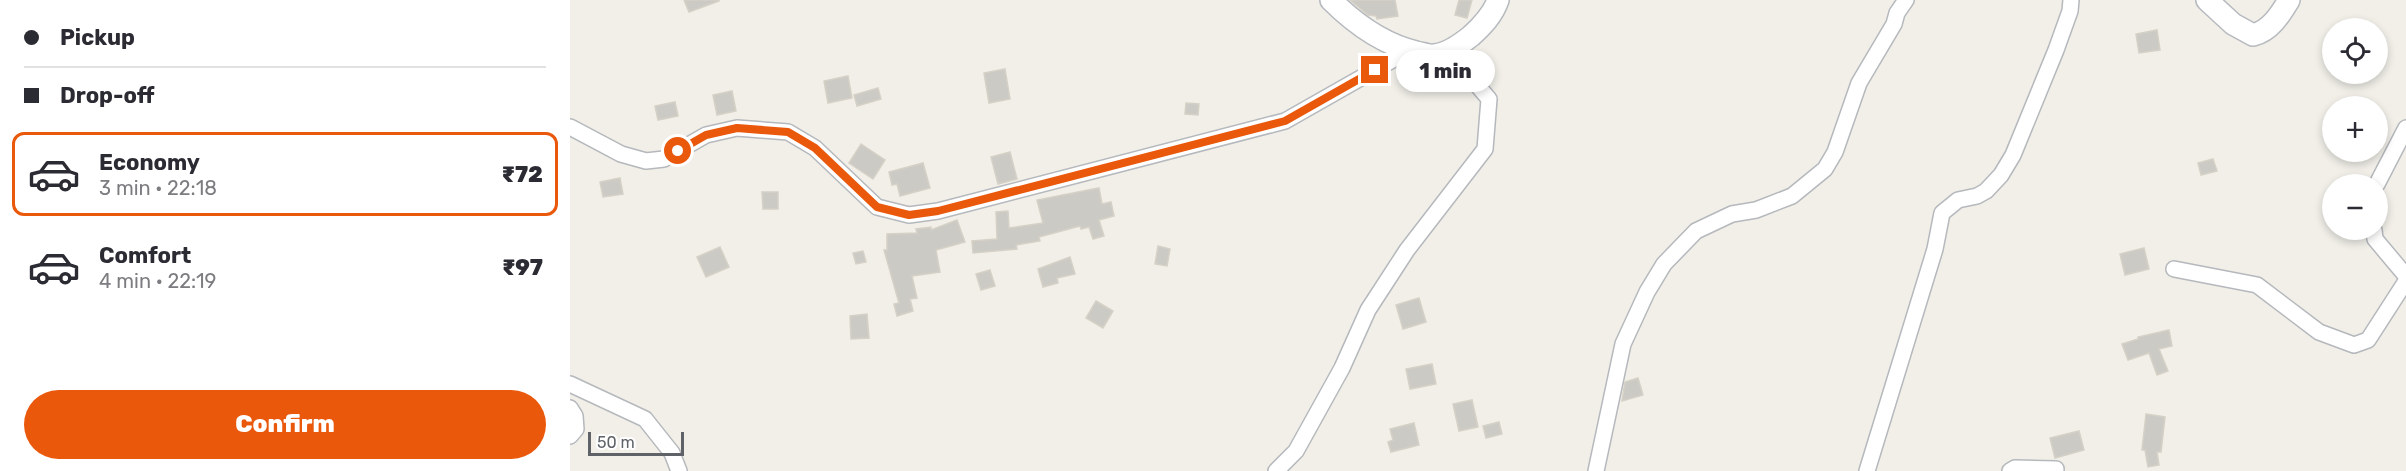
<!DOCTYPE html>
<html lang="en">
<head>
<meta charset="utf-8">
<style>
	:root { --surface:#fff; --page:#f7f7f7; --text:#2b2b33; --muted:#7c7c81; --line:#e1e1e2; --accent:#ea580c }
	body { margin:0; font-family:Rubik,sans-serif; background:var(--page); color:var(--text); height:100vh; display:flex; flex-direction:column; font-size:22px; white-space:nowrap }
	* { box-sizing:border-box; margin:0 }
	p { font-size:20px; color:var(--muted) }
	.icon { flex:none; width:33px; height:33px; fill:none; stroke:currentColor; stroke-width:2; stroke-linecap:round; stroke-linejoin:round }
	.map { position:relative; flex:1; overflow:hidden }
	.panel { display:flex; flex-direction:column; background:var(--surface); width:570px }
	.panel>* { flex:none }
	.banner { display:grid; align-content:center; height:132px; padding:0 24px; background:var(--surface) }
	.tools { position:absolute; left:1752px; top:18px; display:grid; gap:12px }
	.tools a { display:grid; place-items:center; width:66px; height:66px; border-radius:50%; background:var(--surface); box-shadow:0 3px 9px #0003; font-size:30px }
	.scale { position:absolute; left:18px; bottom:15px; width:96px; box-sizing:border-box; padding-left:6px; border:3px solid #5f6368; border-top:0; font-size:16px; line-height:21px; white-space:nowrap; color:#5f6368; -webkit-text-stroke:4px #fff; paint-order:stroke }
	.end { position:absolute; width:27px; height:27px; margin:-14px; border:8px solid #ea580c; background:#fff; box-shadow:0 0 0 3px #fff }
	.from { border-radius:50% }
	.bubble { position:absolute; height:42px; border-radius:21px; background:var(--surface); box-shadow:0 3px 9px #0003; font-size:20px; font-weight:800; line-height:42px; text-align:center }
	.banner b { display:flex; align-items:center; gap:21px; height:57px; font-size:22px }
	.banner b+b { border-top:2px solid var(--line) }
	.banner i { width:15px; height:15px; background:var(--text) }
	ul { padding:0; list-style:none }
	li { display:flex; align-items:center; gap:18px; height:84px; margin:0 12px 9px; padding:0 12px; border:3px solid transparent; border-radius:12px }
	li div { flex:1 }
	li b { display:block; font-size:22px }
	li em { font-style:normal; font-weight:800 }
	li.on { border-color:var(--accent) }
	li>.icon { width:54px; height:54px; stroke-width:1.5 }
	.button { display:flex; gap:12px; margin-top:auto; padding:12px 24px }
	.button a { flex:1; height:69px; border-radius:36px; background:var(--accent); color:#fff; font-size:24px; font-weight:800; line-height:69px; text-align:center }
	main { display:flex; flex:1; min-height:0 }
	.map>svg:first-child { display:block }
	.building { fill:#cccac5; stroke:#d6d1c6; stroke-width:1.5 }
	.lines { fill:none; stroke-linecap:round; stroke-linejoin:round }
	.minor-casing { stroke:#b5b8bc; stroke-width:18 }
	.secondary-casing { stroke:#b6babf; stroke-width:24 }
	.minor { stroke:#fff; stroke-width:15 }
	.secondary { stroke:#fff; stroke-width:21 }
	.route { stroke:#ea580c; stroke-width:8 }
</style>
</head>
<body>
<main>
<section class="panel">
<div class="banner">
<b><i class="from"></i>Pickup</b>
<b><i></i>Drop-off</b>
</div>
<ul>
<li class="on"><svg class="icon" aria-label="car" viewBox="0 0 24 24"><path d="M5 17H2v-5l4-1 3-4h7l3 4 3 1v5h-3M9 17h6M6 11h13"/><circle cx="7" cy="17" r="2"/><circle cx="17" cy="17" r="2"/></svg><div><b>Economy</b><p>3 min · 22:18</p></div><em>₹72</em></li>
<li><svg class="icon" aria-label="car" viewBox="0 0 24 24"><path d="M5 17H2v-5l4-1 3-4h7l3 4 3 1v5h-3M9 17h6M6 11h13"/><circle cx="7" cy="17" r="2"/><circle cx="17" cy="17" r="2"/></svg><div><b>Comfort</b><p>4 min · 22:19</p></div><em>₹97</em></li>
</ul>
<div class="button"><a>Confirm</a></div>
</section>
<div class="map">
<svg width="1836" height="471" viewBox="0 0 1836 471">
	<rect width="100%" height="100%" fill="#f1efe8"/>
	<g class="building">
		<polygon points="114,0 149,0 149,1 119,12"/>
		<polygon points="780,0 825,0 828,16 807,19 806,16 798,15"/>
		<polygon points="889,0 902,0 897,18 885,15"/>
		<polygon points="1587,30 1590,50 1569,53 1566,34"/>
		<polygon points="435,69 440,99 419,103 414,73"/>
		<polygon points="278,76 282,98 258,103 254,81"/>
		<polygon points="308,88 311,99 287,106 284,95"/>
		<polygon points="162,91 166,111 147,115 143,95"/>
		<polygon points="105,102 108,116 88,120 85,106"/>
		<polygon points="616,103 629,104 628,115 615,114"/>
		<polygon points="291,144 315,160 303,179 279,163"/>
		<polygon points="440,152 447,179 428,184 421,157"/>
		<polygon points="1643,159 1647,171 1631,175 1628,163"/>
		<polygon points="353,163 360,188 330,196 327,184 322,185 319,172"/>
		<polygon points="50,178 53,194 33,197 30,182"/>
		<polygon points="529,188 532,204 541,202 544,216 529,220 534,236 523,239 519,227 511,229 510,226 469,237 470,241 446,245 447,249 403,253 402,241 427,239 426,212 438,211 439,228 473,223 467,200"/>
		<polygon points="192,192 208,192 208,209 193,209"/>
		<polygon points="387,220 395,242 366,250 370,272 342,276 347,298 340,299 343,311 327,316 324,304 329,303 314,250 317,250 317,234 347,233 346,229 361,227 361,230"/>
		<polygon points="588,246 600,249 597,266 585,264"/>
		<polygon points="150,247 159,267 136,277 127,257"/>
		<polygon points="1574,248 1579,269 1555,275 1550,254"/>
		<polygon points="293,251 296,262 286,264 283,253"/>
		<polygon points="500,257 505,274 487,278 488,283 473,287 468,269"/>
		<polygon points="420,270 425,286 411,290 406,274"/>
		<polygon points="849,298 856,322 833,329 826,305"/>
		<polygon points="526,301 543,311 533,328 516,318"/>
		<polygon points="297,314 299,338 281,339 280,316"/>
		<polygon points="1599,330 1602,346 1589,349 1598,371 1587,375 1579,353 1558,360 1552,344 1568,339 1568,337"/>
		<polygon points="862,364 866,384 840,389 836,369"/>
		<polygon points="1068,378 1073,395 1052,401 1055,382"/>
		<polygon points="902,400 908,427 889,431 883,404"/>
		<polygon points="1576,414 1595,417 1591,452 1587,452 1589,465 1578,467 1575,450 1572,450"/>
		<polygon points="929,422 932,434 916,438 913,426"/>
		<polygon points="844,423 849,445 821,452 818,442 823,440 820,429"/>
		<polygon points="1509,431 1514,450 1485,458 1480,438"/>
	</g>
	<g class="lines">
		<defs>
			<g id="minor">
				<polyline points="0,127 51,154 76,161 94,159 136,135 167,128 218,132 245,148 307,207 339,215 368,211 715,121 840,50"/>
				<polyline points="1807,184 1836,128"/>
				<polyline points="1804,230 1805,239 1836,276"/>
				<polyline points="1604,269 1687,285 1749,332 1784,345 1798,340 1836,281"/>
				<polyline points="0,384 75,419 102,453 109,471"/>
				<polyline points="0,408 5,416 6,429 0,436"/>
				<polyline points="706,471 726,451 772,368 798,310 837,250 915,149 919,99 878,51"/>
				<polyline points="1026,471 1053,344 1077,292 1094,264 1126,231 1162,214 1186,210 1222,196 1255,169 1265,152 1289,83 1324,24 1327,13 1336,0"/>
				<polyline points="1297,471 1365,249 1372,213 1388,200 1407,196 1416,191 1431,175 1443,155 1486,50 1500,11 1501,0"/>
				<polyline points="1440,471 1445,468 1486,469"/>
			</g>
			<g id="secondary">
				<path d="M761 0C785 24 813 44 846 52 852 53 859 56 864 55 877 54 891 44 901 36 912 26 923 15 928 0"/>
				<path d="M1637 0 1663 24 1683 35C1700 31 1710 15 1719 0"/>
			</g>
		</defs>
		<use href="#minor" class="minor-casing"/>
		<use href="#secondary" class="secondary-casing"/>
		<use href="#minor" class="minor"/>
		<use href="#secondary" class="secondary"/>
	</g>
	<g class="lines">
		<polyline class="route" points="108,151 136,135 167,128 218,132 245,148 307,207 339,215 368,211 715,121 805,70"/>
	</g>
</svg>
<div class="tools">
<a><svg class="icon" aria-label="locate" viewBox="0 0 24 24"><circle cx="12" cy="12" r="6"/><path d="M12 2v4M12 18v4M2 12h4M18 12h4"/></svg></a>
<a>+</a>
<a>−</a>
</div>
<div class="scale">50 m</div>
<i class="end from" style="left:108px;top:151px"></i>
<i class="end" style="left:805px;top:70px"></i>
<div class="bubble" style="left:826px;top:50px;width:99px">1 min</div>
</div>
</main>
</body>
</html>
